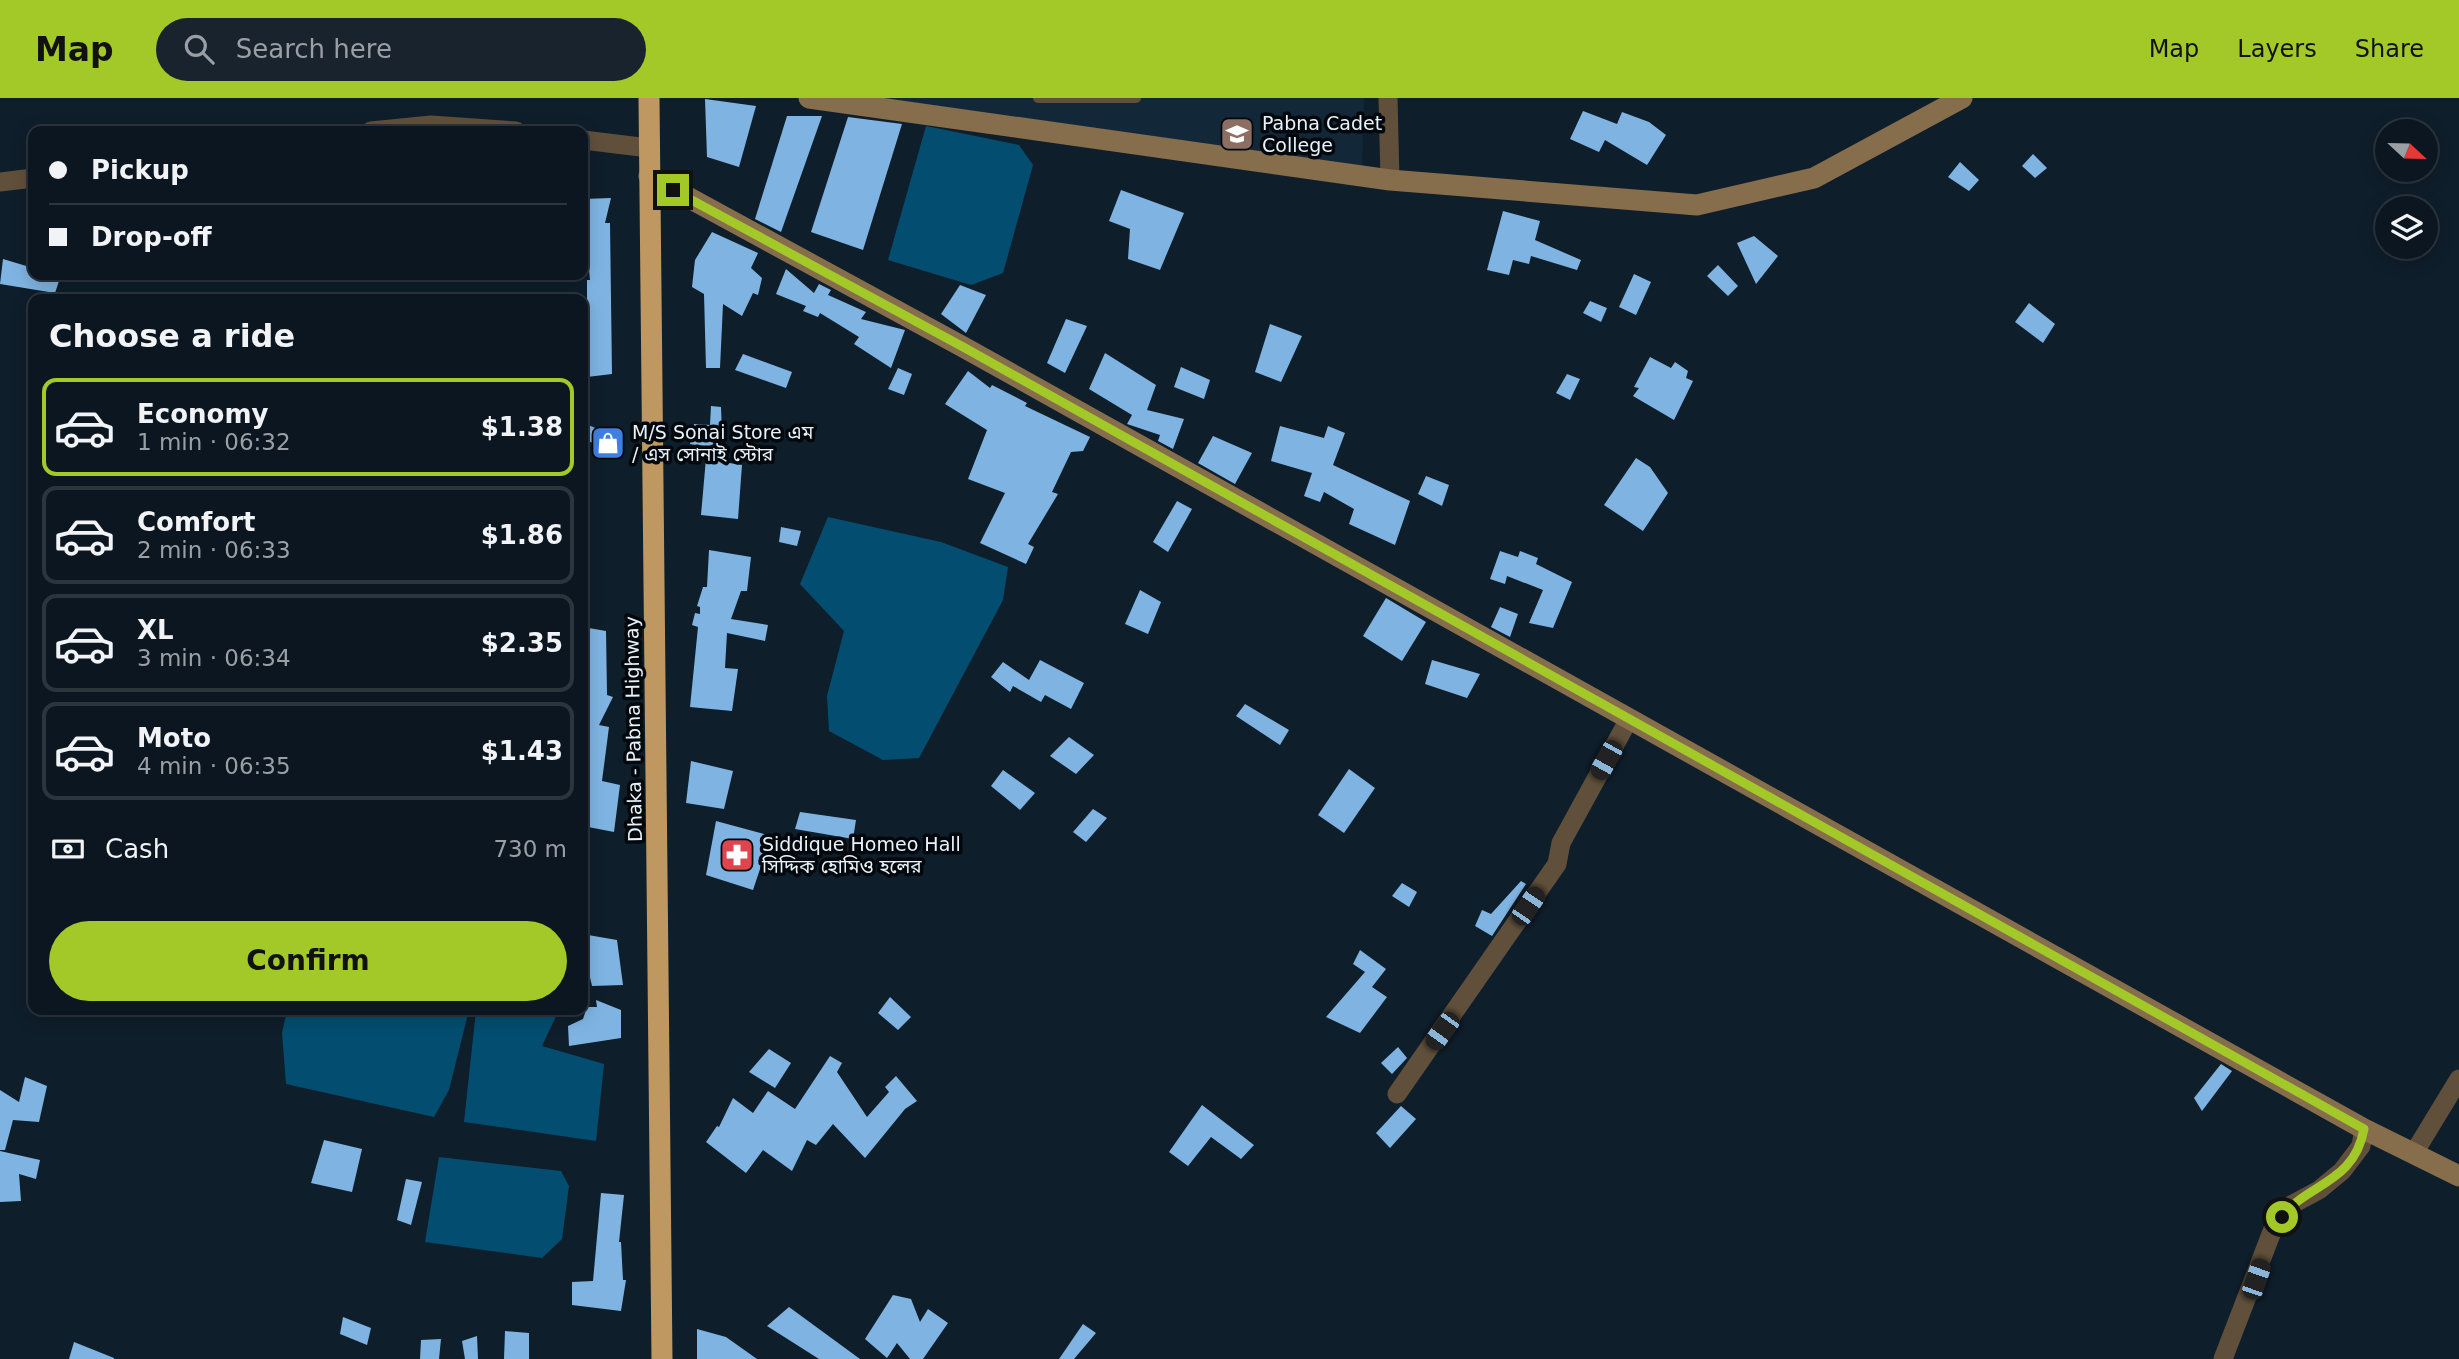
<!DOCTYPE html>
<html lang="en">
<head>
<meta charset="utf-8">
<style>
	:root { --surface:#0b1620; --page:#19232d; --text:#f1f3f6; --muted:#9a9fa5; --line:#2b353e; --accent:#a2c928 }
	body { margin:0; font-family:"DejaVu Sans","Noto Sans Bengali",sans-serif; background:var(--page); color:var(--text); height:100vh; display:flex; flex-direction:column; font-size:26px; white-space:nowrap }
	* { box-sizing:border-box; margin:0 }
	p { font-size:23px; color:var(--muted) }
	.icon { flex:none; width:38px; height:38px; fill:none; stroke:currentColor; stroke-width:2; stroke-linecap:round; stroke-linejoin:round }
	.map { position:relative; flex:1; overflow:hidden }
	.details { position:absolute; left:28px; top:196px; width:560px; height:721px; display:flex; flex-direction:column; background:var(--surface); border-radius:14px; box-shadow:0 4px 18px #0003,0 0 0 2px var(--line) }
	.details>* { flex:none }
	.hud { position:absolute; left:28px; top:28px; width:560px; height:154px; border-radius:14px; box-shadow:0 4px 18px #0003,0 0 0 2px var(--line); display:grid; align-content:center; height:154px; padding:0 21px; background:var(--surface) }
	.needle { width:46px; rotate:112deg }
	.controls { position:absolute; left:2375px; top:21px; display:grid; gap:14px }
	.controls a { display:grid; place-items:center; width:63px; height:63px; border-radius:50%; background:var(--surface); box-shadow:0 4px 18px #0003,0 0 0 2px var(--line); font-size:35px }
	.end { position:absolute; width:32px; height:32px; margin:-16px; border:9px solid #a2c928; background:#111; box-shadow:0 0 0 4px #111 }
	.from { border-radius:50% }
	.car { position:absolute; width:21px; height:42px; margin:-21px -10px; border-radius:9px; box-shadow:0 0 5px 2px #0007; background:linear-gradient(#222 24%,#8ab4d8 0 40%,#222 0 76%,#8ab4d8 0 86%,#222 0) }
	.hud b { display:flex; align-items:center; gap:24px; height:66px; font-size:26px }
	.hud b+b { border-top:2px solid var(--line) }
	.hud i { width:18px; height:18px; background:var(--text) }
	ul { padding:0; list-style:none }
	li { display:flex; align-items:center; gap:21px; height:98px; margin:0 14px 10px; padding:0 7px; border:4px solid var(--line); border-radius:14px }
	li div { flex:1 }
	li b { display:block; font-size:26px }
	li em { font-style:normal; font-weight:600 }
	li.selected { border-color:var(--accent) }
	li>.icon { width:63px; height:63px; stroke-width:1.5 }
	h2 { padding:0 21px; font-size:32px; line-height:84px }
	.pay { display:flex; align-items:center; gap:18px; height:77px; padding:0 21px; font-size:26px }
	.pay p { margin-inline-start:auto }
	.primary-button { display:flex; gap:14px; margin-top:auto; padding:14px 21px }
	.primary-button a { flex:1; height:80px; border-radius:42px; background:var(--accent); color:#111; font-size:28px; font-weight:600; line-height:80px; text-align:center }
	header { display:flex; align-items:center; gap:42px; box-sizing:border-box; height:98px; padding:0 35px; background:var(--accent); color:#111 }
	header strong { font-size:33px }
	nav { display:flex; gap:38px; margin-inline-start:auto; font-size:24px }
	.search { width:490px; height:63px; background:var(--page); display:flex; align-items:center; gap:18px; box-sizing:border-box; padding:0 24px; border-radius:38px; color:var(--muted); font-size:26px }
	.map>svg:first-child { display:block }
	.built { fill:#122839 }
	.water { fill:#034e70 }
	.building { fill:#7fb4e2 }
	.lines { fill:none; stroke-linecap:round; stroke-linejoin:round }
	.lane { stroke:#60503b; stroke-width:10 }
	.street { stroke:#60503b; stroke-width:19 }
	.secondary { stroke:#866d4b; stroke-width:21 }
	.highway { stroke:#bf9861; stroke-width:21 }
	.route { stroke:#a2c928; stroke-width:9 }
	.labels { text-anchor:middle; stroke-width:7; stroke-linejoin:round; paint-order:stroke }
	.poi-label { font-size:19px; fill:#e8f2fb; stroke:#03080d; text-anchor:start }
	.street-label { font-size:19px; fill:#e8f2fb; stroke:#03080d }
</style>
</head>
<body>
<header>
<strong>Map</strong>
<div class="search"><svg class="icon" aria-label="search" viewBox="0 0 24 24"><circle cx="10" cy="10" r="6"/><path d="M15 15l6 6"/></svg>Search here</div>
<nav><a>Map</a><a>Layers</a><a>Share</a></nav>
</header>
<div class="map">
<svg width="2459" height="1261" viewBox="0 0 2459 1261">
	<rect width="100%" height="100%" fill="#0f1e2b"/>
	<polygon class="built" points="861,0 1364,0 1362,71"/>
	<g class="water">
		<polygon points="926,28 1019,47 1033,67 1003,175 971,187 888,162"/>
		<polygon points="828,419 941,444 1008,469 1003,502 919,660 883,662 829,633 827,598 844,533 800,486"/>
		<polygon points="287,912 469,912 449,992 434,1019 286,986 282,935"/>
		<polygon points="476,912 558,914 542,948 604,966 596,1043 464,1024"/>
		<polygon points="439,1059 561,1073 569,1088 562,1141 542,1160 425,1144"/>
	</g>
	<g class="building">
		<polygon points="705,1 756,8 739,69 707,59"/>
		<polygon points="1583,13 1617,26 1622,14 1649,24 1666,37 1647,67 1605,42 1599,54 1570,41"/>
		<polygon points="787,18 822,18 781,134 755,121"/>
		<polygon points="848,19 902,26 863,152 811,134"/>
		<polygon points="2033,56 2047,70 2035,80 2022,68"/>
		<polygon points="1960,64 1979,82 1969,93 1948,79"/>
		<polygon points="1121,92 1184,115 1160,172 1128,161 1130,131 1109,123"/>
		<polygon points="611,100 605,125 610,125 612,276 587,279 587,182 590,182 583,101"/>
		<polygon points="1503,113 1540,123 1535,142 1581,162 1577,172 1531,158 1529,166 1513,162 1509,177 1487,172"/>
		<polygon points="712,134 758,155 751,170 762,180 758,197 753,195 742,218 723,206 720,270 706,270 704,196 692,189 695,162"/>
		<polygon points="1754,138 1778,158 1756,186 1737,145"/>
		<polygon points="3,161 33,170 33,177 61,177 55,195 0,186"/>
		<polygon points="1718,167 1738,188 1728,198 1707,178"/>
		<polygon points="786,171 814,195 819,186 831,192 828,197 866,214 861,221 905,232 891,270 854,246 859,239 820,215 818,219 803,213 806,208 776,196"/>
		<polygon points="1634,176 1651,184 1636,217 1619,209"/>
		<polygon points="960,187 986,197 966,235 941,216"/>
		<polygon points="1590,203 1607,210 1601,224 1583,215"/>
		<polygon points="2029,205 2055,226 2043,245 2015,224"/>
		<polygon points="1066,221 1087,228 1065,275 1047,265"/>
		<polygon points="1270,226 1302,238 1281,284 1255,274"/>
		<polygon points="1105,255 1156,287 1147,312 1184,321 1173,351 1158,343 1160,337 1127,326 1132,317 1089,291"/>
		<polygon points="743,256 792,274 786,290 735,272"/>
		<polygon points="1650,259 1671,270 1675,264 1688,273 1686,280 1693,283 1674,322 1633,298 1639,290 1634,289"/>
		<polygon points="1181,269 1210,282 1204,301 1174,289"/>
		<polygon points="898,270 912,276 904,297 888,291"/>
		<polygon points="968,273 990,290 992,287 1027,305 1025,308 1090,339 1083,353 1071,354 1052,394 1058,396 1028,446 1034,449 1026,466 980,445 1005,395 968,381 987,332 945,306"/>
		<polygon points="1567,276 1580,281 1570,302 1556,295"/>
		<polygon points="711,308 721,309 723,364 742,367 738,421 701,417 707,349 690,346 694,326 710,327"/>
		<polygon points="583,325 603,333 598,347 583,341"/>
		<polygon points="1280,328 1324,340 1328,328 1345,335 1333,367 1410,403 1395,447 1349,426 1354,411 1324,394 1320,404 1304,398 1312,375 1271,363"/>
		<polygon points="1213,338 1252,355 1235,386 1198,365"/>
		<polygon points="1636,360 1650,369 1668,395 1643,433 1604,407"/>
		<polygon points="1426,378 1449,387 1442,408 1418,396"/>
		<polygon points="1177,403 1192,411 1168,454 1153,444"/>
		<polygon points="781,429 801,433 797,448 779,444"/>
		<polygon points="709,452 751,459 747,493 741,493 731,521 768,527 765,543 727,535 725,570 738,571 732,613 690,609 698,529 692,527 695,515 700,516 700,509 697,508 703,489 707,489"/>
		<polygon points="1500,453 1518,459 1520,453 1538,460 1536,466 1572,484 1553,530 1529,525 1543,492 1507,478 1505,486 1490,481"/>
		<polygon points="1140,492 1161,504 1148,536 1125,526"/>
		<polygon points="1386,500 1426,524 1402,563 1363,538"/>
		<polygon points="1500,509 1518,516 1510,539 1491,529"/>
		<polygon points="583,529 606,533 607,597 613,599 599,627 609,629 602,683 620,687 614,734 583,728"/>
		<polygon points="1040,562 1084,585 1071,611 1045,597 1041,604 1013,588 1010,594 991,579 1003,564 1029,582"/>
		<polygon points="1432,562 1480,576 1467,600 1425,586"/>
		<polygon points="1245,606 1289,632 1280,647 1236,618"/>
		<polygon points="1069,639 1094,657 1076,676 1050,658"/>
		<polygon points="691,663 733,673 724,711 686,705"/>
		<polygon points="1349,671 1375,690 1344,735 1318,717"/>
		<polygon points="1003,672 1035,695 1020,712 991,688"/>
		<polygon points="1093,711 1107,720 1086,744 1073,734"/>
		<polygon points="800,714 856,722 853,741 795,731"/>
		<polygon points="716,723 771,738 753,792 706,777"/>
		<polygon points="1521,783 1526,786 1492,838 1475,828 1482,812 1491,816"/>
		<polygon points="1402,785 1417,794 1409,809 1392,798"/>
		<polygon points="588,837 617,842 623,887 592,888 589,875 583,874 583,849 586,850"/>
		<polygon points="1360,852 1386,871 1372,889 1387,899 1360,935 1326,919 1365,874 1353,866"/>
		<polygon points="890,899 911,919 898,932 878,915"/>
		<polygon points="596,902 621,912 621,940 569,948 568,928 583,921 587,909 597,909"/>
		<polygon points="1398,949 1407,960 1392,976 1381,965"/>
		<polygon points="769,951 791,965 775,990 749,974"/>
		<polygon points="830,958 842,965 837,974 867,1019 889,994 885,989 896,978 917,1003 905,1011 865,1060 833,1026 816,1047 807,1042 792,1073 763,1052 746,1075 706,1044 717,1028 719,1029 733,1000 753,1015 768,993 795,1011"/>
		<polygon points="2221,966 2232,973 2202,1013 2194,1000"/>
		<polygon points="25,979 47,988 39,1024 13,1022 5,1052 0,1052 0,992 19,1004"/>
		<polygon points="1202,1007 1254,1047 1241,1061 1211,1039 1188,1068 1169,1054"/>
		<polygon points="1401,1008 1416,1021 1390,1050 1376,1035"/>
		<polygon points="324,1042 362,1051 352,1094 311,1085"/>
		<polygon points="0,1053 40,1062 36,1081 19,1076 21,1103 0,1104"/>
		<polygon points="406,1081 422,1084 411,1127 397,1122"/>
		<polygon points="601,1095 624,1097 619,1144 621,1144 623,1182 626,1182 621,1213 572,1207 572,1184 593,1183"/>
		<polygon points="893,1197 911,1201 920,1224 928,1211 948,1225 923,1261 910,1261 897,1245 887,1260 865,1241"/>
		<polygon points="789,1209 860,1261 819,1261 767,1228"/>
		<polygon points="343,1219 371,1230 367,1247 340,1236"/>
		<polygon points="1083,1226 1096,1235 1074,1261 1059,1261"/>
		<polygon points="697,1231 726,1239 757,1261 697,1261"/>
		<polygon points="505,1233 529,1235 529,1261 504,1261"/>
		<polygon points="477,1238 478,1261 465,1261 462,1243"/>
		<polygon points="441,1241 439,1261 420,1261 421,1242"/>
		<polygon points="74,1244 114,1260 114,1261 69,1261"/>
	</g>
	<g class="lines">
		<polyline class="lane" points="1038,0 1136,0"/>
		<g class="street">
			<polyline points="1388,0 1390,82"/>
			<polyline points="371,33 431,27 516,33"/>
			<polyline points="583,42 649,50"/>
			<polyline points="0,84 33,80"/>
			<polyline points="1397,996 1557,766 1561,745 1629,621"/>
			<polyline points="2414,1055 2459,981"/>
			<polyline points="2223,1261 2273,1131 2291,1107 2319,1092 2342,1073 2361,1048 2364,1031"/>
		</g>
		<g class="secondary">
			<polyline points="809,0 1390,82 1697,107 1814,80 1962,0"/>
			<polyline points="649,78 965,250 2364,1031 2459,1078"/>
		</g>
		<polyline class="highway" points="649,0 662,1261"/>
	</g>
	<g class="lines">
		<path class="route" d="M673 92 965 250 2364 1031C2354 1086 2307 1085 2282 1119"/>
	</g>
	<defs>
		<symbol id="university-square" viewBox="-11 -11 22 22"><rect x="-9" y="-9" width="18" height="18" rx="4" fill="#8d6e63" stroke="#03080d"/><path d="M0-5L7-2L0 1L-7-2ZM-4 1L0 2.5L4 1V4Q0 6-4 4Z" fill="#fff"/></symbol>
		<symbol id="shop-square" viewBox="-11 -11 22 22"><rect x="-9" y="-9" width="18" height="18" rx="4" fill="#3f7fe0" stroke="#03080d"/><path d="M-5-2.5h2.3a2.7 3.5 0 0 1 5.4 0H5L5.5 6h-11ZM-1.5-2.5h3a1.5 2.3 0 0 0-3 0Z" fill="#fff"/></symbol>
		<symbol id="pharmacy-square" viewBox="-11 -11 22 22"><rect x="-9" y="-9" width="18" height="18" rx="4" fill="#e0444e" stroke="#03080d"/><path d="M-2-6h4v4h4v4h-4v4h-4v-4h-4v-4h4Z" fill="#fff"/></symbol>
	</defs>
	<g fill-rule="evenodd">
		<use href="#university-square" x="1218" y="17" width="38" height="38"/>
		<use href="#shop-square" x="589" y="326" width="38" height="38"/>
		<use href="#pharmacy-square" x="718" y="738" width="38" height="38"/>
	</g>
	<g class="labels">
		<g class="poi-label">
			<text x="1262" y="32">Pabna Cadet<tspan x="1262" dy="22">College</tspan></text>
			<text x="632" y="341">M/S Sonai Store এম<tspan x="632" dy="22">/ এস সোনাই স্টোর</tspan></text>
			<text x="762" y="753">Siddique Homeo Hall<tspan x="762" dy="22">সিদ্দিক হোমিও হলের</tspan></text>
		</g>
		<g class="street-label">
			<text transform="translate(633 631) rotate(-91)" y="7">Dhaka - Pabna Highway</text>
		</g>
	</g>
</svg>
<div class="controls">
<a><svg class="needle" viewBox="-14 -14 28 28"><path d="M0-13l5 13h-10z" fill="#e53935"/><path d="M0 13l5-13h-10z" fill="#9a9fa5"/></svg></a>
<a><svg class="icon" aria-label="layers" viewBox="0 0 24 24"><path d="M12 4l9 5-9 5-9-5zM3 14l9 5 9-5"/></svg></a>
</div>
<i class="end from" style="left:2282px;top:1119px"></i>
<i class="end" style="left:673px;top:92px"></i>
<i class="car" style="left:1606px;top:662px;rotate:209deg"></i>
<i class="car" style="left:1528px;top:808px;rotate:34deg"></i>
<i class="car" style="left:1442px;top:933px;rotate:216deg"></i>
<i class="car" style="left:2256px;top:1181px;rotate:19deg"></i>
<div class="hud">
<b><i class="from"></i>Pickup</b>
<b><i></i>Drop-off</b>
</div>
<section class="details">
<h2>Choose a ride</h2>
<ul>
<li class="selected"><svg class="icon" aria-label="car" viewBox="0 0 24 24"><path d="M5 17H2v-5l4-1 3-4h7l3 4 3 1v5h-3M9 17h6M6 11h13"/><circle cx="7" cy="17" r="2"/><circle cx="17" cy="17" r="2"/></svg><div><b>Economy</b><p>1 min · 06:32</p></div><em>$1.38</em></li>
<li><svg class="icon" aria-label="car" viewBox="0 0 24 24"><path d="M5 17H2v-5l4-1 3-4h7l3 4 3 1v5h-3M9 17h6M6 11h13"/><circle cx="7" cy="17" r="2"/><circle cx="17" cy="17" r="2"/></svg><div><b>Comfort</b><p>2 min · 06:33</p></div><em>$1.86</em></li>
<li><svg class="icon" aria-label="car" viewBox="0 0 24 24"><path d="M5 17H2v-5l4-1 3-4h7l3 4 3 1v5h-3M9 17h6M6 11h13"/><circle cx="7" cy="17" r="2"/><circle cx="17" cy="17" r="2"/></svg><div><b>XL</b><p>3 min · 06:34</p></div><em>$2.35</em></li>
<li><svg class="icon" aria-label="car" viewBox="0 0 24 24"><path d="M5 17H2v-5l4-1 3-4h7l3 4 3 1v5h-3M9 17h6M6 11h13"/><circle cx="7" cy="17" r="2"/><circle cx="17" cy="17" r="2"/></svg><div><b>Moto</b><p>4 min · 06:35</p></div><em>$1.43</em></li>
</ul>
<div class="pay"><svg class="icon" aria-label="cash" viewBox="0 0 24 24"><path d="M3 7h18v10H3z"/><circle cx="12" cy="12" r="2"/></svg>Cash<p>730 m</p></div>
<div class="primary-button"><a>Confirm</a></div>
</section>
</div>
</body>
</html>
